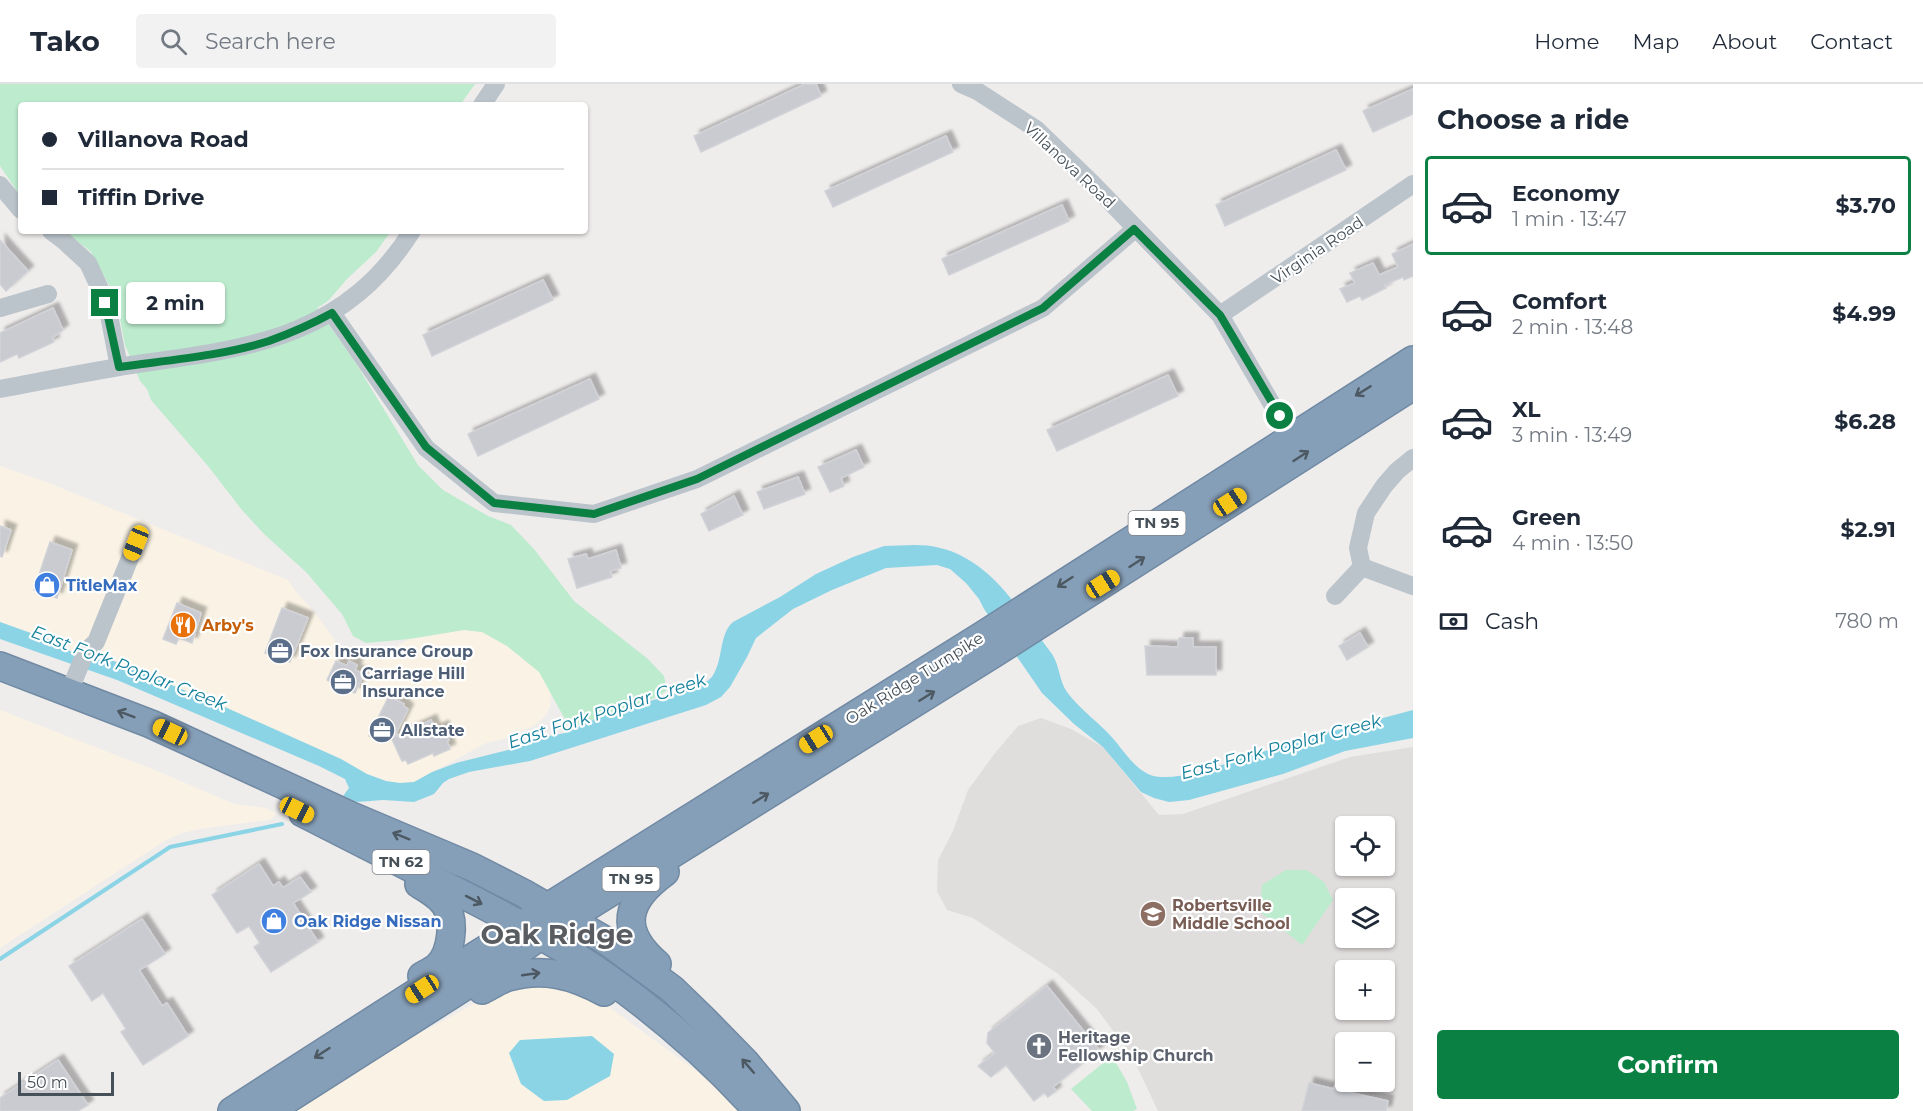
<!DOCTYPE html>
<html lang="en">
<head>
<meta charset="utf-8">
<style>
	:root { --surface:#fff; --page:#f2f2f3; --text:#1f2937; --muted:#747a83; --line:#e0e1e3; --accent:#0b8043 }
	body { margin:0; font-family:Montserrat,sans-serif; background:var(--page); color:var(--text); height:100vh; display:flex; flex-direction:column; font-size:22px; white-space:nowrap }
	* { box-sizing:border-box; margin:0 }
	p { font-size:20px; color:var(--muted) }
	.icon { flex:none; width:33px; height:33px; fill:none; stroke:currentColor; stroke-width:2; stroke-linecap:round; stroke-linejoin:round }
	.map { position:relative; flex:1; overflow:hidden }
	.side { display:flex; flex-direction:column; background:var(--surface); width:510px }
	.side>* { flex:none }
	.top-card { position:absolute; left:18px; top:18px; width:570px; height:132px; border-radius:6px; box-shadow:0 2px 4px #0004; display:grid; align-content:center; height:132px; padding:0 24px; background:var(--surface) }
	.fabs { position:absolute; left:1335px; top:732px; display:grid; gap:12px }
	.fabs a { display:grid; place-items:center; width:60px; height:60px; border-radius:6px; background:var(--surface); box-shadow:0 2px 4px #0004; font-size:30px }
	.scale { position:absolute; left:18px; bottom:15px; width:96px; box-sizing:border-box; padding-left:6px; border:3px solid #465058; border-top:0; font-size:16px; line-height:21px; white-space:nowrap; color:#465058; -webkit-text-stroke:4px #fff; paint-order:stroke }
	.end { position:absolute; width:27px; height:27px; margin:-14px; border:8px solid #0b8043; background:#fff; box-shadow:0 0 0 3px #fff }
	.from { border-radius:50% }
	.bubble { position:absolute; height:42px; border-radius:6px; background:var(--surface); box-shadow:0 2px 4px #0004; font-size:20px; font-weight:700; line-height:42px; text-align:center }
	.car { position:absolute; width:18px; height:36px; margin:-18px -9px; border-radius:8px; box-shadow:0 0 4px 2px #0007; background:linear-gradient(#f5c518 24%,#345 0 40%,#f5c518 0 76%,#345 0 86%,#f5c518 0) }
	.top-card b { display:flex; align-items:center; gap:21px; height:57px; font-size:22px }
	.top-card b+b { border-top:2px solid var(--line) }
	.top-card i { width:15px; height:15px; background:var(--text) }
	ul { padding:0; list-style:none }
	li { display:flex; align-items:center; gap:18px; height:99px; margin:0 12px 9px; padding:0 12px; border:3px solid transparent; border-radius:6px }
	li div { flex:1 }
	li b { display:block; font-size:22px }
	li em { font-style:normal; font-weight:700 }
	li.active { border-color:var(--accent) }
	li>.icon { width:54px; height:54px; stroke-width:1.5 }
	h2 { padding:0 24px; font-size:27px; line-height:72px }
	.pay { display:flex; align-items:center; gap:15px; height:66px; padding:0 24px; font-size:22px }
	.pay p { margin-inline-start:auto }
	.button { display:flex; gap:12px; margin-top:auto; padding:12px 24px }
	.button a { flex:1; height:69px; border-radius:6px; background:var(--accent); color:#fff; font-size:24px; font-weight:700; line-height:69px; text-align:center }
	header { display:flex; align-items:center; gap:36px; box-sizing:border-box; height:84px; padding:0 30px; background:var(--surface); border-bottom:2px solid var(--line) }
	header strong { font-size:28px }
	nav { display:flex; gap:33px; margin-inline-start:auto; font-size:21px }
	.search { width:420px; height:54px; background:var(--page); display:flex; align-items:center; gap:15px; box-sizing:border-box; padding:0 21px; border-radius:6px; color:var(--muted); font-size:22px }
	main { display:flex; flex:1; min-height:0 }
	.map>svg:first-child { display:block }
	.commercial { fill:#faf3e5 }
	.education { fill:#e0dddd; fill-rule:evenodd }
	.green { fill:#bcebcd }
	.water { fill:#8bd4e5 }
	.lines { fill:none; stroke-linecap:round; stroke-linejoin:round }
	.stream { stroke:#8bd4e5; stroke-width:4 }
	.building { fill:#cacbd1; stroke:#d0d2d7; stroke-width:1.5; filter:url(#shadow) }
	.highway-casing { stroke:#718aa4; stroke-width:30 }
	.minor { stroke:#bbc4cb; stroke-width:18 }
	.highway { stroke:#869fb8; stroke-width:27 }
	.oneway { stroke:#4c5862 }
	.route { stroke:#0b8043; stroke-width:8 }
	.labels { text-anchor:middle; stroke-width:4.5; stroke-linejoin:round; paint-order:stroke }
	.shield { fill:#fff; stroke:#7e848a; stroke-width:1.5 }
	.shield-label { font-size:15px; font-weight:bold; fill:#465058 }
	.street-label { font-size:16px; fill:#465058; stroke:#fff }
	.shop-label { font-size:16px; font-weight:bold; fill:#366cbe; stroke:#fff; text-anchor:start }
	.food-label { font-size:16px; font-weight:bold; fill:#c56008; stroke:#fff; text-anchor:start }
	.service-label { font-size:16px; font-weight:bold; fill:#4e5e75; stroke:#fff; text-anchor:start }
	.education-label { font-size:16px; font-weight:bold; fill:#785e54; stroke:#fff; text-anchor:start }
	.worship-label { font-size:16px; font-weight:bold; fill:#5b616d; stroke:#fff; text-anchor:start }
	.water-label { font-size:18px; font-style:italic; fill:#15819c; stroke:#fff }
	.town-label { font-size:28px; font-weight:bold; fill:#595c60; stroke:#fff }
</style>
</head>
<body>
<header>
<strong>Tako</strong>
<div class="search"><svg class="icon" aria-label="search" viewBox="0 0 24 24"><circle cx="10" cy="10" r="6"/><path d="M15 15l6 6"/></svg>Search here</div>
<nav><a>Home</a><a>Map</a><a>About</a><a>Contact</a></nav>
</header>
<main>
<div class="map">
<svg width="1413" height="1027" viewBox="0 0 1413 1027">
	<defs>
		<filter id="shadow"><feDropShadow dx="5.5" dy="-5.5" stdDeviation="1.5" flood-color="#0004"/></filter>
	</defs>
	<rect width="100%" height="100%" fill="#efecec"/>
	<g class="commercial">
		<polygon points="0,382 46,398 288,496 296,508 316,530 342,567 353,573 384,569 409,555 464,546 482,548 507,562 539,588 551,607 550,623 546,631 535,641 504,655 486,659 414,698 400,699 386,697 367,690 341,675 227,624 114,577 108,573 96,577 68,566 67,561 0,538"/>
		<polygon points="0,626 162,689 234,720 265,724 276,729 272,735 268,736 200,745 182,749 166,756 0,864"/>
		<polygon points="541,895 602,919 609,923 725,1008 741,1027 294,1027 397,961 458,929 495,907"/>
	</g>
	<path class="education" d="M1041 634 1071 645 1103 663 1159 731 1183 730 1350 673 1413 663V1027H1158L1133 974 1097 925 1057 889 973 834 947 826 937 807 938 776 953 747 968 706 995 669 1018 642ZM1346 742H1384V782H1346ZM1346 814H1384V854H1346ZM1346 886H1384V926H1346ZM1346 958H1384V998H1346Z"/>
	<g class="green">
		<polygon points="0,0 475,0 460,21 21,21 21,113 0,82"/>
		<path d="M65 147H391L376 168 347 195 328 217 317 224 355 278 418 381 443 406 488 432 511 441 534 465 574 517 648 575 664 592 667 606C649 620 629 621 609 629 598 633 588 639 577 642L567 639 539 588 507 562 482 548 464 546 409 555 366 559 353 552 342 530 306 488 264 450 242 426 208 382 151 316 147 305 140 297 125 261 116 214 91 168Z"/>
		<polygon points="1286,786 1307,786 1324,798 1333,816 1302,861 1260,828 1262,801"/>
		<polygon points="1112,972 1127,998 1137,1025 1133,1027 1092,1027 1071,1005"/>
	</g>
	<g class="water">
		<path d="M884 462C902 462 922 459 940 464 992 476 1022 530 1052 570 1060 582 1059 597 1067 608 1078 623 1093 634 1106 647 1120 660 1130 681 1148 690 1174 702 1232 676 1259 669 1272 665 1286 662 1299 658 1311 654 1321 649 1334 647L1413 626V654L1345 667 1283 690 1189 716 1169 718 1154 714 1141 708 1103 663 1074 640 1042 609 984 525 979 515 966 499 950 485 937 481 886 484 832 506 793 525 756 554 747 573 730 603 721 613 706 621 530 677 469 688 449 695 443 699 434 710 414 718 383 716 357 718 343 712 349 704 345 695 319 682 117 596 0 555V538L67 562 68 566 96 577 108 572 114 577 227 624 341 675 367 690 386 697 400 699 414 698 432 688 456 679 516 664 539 654 565 649 608 629 699 603C702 600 708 597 711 594 724 578 718 551 733 538L780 513 816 490 853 473Z"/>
		<polygon points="592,952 614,970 610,992 567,1016 544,1017 521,1000 509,969 520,956"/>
	</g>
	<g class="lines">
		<polyline class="stream" points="0,875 170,763 282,740"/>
	</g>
	<g class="building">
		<polygon points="805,0 816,0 821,12 701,68 694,52"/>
		<polygon points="1413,5 1413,30 1373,48 1363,27"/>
		<polygon points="946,52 953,68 833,123 825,107"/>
		<polygon points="1336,66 1346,86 1225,142 1216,121"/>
		<polygon points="1062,121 1069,137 949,191 942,175"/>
		<polygon points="0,156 28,187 6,207 0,200"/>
		<polygon points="1413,160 1413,192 1404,196 1403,193 1384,201 1386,204 1362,216 1360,212 1347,218 1340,205 1355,199 1350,189 1373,179 1379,191 1398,183 1392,170"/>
		<polygon points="543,196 553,216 432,272 423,251"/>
		<polygon points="53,224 63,246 52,254 54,258 19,274 17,270 0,278 0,249"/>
		<polygon points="1168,291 1178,312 1057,367 1047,346"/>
		<polygon points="590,295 599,315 478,372 468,350"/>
		<polygon points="856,366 864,383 841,394 844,402 830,408 818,383"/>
		<polygon points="798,393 805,410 764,425 757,408"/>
		<polygon points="734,412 743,431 709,447 701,430"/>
		<polygon points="0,442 11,446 2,473 0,472"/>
		<polygon points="50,458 72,466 57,514 34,506"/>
		<polygon points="616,466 621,484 610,487 612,493 577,504 568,475 586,470 588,475"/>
		<polygon points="177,519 201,529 192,559 179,554 176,560 163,555"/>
		<polygon points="282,524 308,534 290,578 265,569"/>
		<polygon points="1360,549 1368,563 1347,576 1339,562"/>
		<polygon points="1179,554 1193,554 1193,563 1216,563 1216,591 1147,591 1145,562 1178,563"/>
		<polygon points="336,577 347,582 349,577 357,581 355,586 364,590 355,609 346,605 344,608 336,604 337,601 327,596"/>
		<polygon points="389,612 404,620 403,622 408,625 394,653 431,636 435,646 443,642 449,656 447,657 450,665 434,672 433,669 408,680 406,676 402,677 389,649 384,659 369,652"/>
		<polygon points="259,780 273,802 279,798 283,804 300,793 311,808 293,819 318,858 271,888 254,863 260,859 249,842 237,849 212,811"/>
		<polygon points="142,835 165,870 139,886 162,922 167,919 188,952 143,981 121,948 126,945 103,909 92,917 69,882"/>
		<polygon points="1047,902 1099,966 1053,1003 1056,1007 1048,1013 1044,1009 1034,1017 1006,981 991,993 978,982 995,969 987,959 988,949"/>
		<polygon points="58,976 88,1021 78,1027 0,1027 0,1014"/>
		<polygon points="1336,996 1350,999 1348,1008 1388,1017 1386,1027 1302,1027 1309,999 1334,1005"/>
	</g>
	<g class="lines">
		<defs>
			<g id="highway">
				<polyline points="0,582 151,640 349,731 472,783 523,809 608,858 672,905 704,936 745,978 786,1027"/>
				<path d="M303 729C357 756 411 784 466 812 514 837 563 862 608 894 663 933 713 977 758 1027"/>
				<path d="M419 800C429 806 442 813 447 824 455 840 451 870 438 882 434 886 427 889 422 892"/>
				<path d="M657 880C618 846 625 817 665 788"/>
				<path d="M482 906C490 902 499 896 508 893 543 883 573 891 604 908"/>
				<polyline points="232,1027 422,905 507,852 548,823 985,550 1413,276"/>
				<polyline points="269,1027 506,876 540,852 996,568 1413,302"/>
			</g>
		</defs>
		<use href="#highway" class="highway-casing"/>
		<g class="minor">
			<polyline points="961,0 977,7 1036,45 1092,99 1220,231 1291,353"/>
			<polyline points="482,21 496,0"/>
			<polyline points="0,101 21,126"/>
			<polyline points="51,147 63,156 88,179 101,207 109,231 119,283"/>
			<polyline points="0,224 48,210"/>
			<polyline points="332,229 426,364 494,419 594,430 697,395 1043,224 1135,145"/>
			<polyline points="1220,231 1413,100"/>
			<path d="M0 305C43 297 87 288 131 281 247 264 343 256 412 147"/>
			<polyline points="1362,483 1413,502"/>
			<polyline points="1335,512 1362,483 1358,464 1366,429 1384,402 1397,387 1413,374"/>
			<polyline points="69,608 86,567 96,558 136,459"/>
		</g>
		<use href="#highway" class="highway"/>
	</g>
	<defs><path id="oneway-shaft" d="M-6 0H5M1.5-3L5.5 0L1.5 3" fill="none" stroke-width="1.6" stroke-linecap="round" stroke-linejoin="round" transform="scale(1.5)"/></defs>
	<g class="oneway">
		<use href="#oneway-shaft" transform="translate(1363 307) rotate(148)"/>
		<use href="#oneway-shaft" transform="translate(1301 372) rotate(-33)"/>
		<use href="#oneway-shaft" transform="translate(1137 478) rotate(-33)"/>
		<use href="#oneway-shaft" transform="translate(1065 498) rotate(147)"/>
		<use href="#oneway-shaft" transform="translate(927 612) rotate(-32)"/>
		<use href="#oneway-shaft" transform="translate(126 630) rotate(-159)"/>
		<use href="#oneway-shaft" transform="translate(761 714) rotate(-32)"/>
		<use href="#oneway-shaft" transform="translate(401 752) rotate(-158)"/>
		<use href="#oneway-shaft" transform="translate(474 816) rotate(27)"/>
		<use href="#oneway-shaft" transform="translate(531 890) rotate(-8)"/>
		<use href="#oneway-shaft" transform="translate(322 969) rotate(147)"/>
		<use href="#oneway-shaft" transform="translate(748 982) rotate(-131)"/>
	</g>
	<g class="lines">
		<path class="route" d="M105 219 119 283C169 276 221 272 269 257 291 249 312 240 332 229L426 363 494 419 594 430 697 395 1043 224 1134 145 1220 231 1280 332"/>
	</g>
	<defs>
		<symbol id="shop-disc" viewBox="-11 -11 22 22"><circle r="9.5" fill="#3f7fe0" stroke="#fff"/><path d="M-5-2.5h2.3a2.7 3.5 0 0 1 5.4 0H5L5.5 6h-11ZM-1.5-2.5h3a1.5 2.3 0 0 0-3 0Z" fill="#fff"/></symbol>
		<symbol id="restaurant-disc" viewBox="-11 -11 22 22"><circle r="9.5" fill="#e8710a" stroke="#fff"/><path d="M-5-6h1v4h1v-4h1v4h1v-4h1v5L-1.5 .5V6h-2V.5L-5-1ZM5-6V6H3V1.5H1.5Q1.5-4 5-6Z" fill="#fff"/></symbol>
		<symbol id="office-disc" viewBox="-11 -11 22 22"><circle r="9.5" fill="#5c6f8a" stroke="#fff"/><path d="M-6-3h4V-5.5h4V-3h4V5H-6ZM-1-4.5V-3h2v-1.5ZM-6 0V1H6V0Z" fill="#fff"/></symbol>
		<symbol id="school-disc" viewBox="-11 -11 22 22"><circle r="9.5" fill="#8d6e63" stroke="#fff"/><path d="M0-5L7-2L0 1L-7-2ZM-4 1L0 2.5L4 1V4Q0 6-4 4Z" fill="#fff"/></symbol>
		<symbol id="church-disc" viewBox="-11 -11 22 22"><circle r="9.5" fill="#6b7280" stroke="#fff"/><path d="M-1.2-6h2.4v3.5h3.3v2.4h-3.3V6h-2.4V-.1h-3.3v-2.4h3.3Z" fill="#fff"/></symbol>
	</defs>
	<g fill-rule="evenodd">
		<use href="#shop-disc" x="32" y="486" width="30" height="30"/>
		<use href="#restaurant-disc" x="168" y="526" width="30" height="30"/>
		<use href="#office-disc" x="265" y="552" width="30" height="30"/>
		<use href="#office-disc" x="328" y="583" width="30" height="30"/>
		<use href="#office-disc" x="367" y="631" width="30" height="30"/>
		<use href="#school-disc" x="1138" y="815" width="30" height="30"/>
		<use href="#shop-disc" x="259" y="822" width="30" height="30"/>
		<use href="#church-disc" x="1024" y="947" width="30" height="30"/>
	</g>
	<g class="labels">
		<g class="shield">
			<rect x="1128.5" y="427" width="57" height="24" rx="4.5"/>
			<rect x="372.5" y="766" width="57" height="24" rx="4.5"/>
			<rect x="602.5" y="783" width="57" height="24" rx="4.5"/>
		</g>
		<g class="shield-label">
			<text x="1157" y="444">TN 95</text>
			<text x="401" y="783">TN 62</text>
			<text x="631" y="800">TN 95</text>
		</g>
		<g class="street-label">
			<text transform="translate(1070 81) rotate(43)" y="6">Villanova Road</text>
			<text transform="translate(1317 166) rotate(-34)" y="6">Virginia Road</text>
			<text transform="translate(914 594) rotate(-32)" y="6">Oak Ridge Turnpike</text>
		</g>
		<g class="shop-label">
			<text x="66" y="507">TitleMax</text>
			<text x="294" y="843">Oak Ridge Nissan</text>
		</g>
		<g class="food-label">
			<text x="202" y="547">Arby's</text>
		</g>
		<g class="service-label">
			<text x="300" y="573">Fox Insurance Group</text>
			<text x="362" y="595">Carriage Hill<tspan x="362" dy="18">Insurance</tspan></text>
			<text x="401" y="652">Allstate</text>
		</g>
		<g class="education-label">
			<text x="1172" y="827">Robertsville<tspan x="1172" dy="18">Middle School</tspan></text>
		</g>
		<g class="worship-label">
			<text x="1058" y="959">Heritage<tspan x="1058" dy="18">Fellowship Church</tspan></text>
		</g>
		<g class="water-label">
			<text transform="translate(129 584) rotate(21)" y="6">East Fork Poplar Creek</text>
			<text transform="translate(607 627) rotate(-18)" y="6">East Fork Poplar Creek</text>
			<text transform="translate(1281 663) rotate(-15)" y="6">East Fork Poplar Creek</text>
		</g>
		<g class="town-label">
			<text x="557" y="860">Oak Ridge</text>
		</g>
	</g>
</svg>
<div class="fabs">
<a><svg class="icon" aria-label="locate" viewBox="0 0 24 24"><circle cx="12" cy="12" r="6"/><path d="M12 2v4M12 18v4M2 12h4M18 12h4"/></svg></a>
<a><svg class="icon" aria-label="layers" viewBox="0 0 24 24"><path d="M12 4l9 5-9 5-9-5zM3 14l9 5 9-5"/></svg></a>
<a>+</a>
<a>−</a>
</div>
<div class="scale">50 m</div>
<i class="end from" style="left:1280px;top:332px"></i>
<i class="end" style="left:105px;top:219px"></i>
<div class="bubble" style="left:126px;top:198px;width:99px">2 min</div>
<i class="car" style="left:1230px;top:418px;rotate:57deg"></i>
<i class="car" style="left:136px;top:459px;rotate:202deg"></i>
<i class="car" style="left:1103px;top:500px;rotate:58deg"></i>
<i class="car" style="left:170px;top:648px;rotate:295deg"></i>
<i class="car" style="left:816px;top:655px;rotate:238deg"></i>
<i class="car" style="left:297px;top:726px;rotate:116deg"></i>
<i class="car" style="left:422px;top:905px;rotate:237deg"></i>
<div class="top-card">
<b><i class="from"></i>Villanova Road</b>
<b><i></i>Tiffin Drive</b>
</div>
</div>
<section class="side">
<h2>Choose a ride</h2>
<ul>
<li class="active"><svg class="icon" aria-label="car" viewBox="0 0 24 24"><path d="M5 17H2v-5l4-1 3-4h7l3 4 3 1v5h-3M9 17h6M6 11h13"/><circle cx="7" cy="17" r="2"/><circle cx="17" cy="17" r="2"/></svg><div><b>Economy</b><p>1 min · 13:47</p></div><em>$3.70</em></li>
<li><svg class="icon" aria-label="car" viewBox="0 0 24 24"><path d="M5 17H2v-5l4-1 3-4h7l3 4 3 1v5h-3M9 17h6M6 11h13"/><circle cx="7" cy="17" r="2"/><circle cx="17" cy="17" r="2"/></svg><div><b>Comfort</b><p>2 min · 13:48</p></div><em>$4.99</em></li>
<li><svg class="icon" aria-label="car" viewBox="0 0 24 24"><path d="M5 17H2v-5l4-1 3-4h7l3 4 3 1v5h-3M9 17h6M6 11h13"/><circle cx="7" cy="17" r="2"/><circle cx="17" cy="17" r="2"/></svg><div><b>XL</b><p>3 min · 13:49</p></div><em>$6.28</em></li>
<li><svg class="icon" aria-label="car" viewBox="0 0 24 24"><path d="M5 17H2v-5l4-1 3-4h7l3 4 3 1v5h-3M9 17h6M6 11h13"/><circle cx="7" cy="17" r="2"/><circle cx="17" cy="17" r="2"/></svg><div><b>Green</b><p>4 min · 13:50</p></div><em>$2.91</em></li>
</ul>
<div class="pay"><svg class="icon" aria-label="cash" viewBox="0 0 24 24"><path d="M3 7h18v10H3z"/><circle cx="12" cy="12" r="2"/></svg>Cash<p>780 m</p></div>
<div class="button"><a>Confirm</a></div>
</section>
</main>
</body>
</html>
